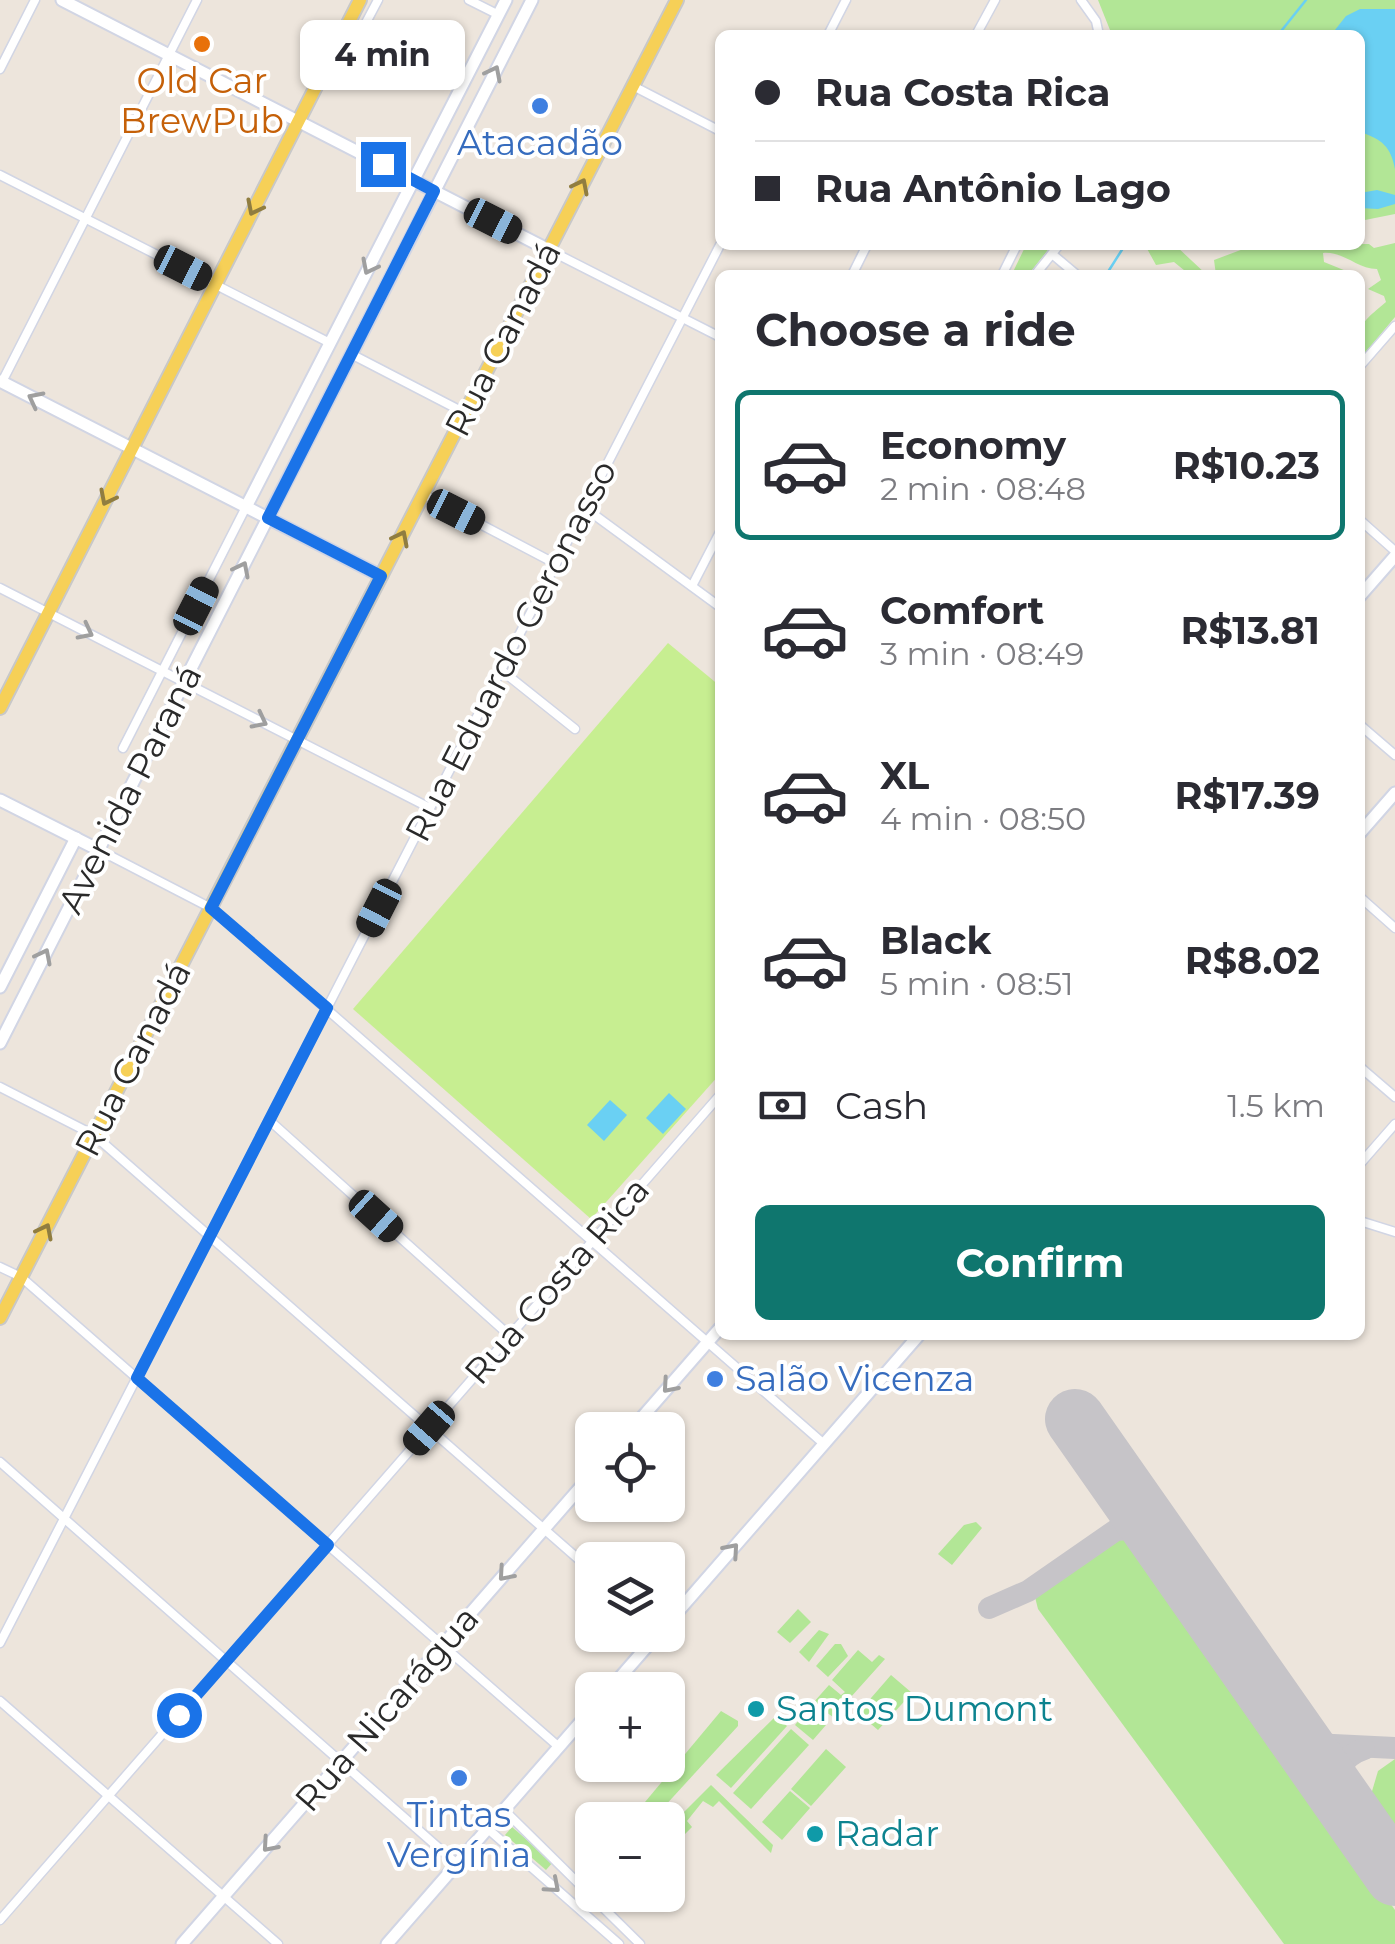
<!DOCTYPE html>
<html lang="en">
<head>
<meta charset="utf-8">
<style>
	:root { --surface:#fff; --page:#f2f2f3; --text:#2b2b33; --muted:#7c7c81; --line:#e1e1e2; --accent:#0f766e }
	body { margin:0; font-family:Montserrat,sans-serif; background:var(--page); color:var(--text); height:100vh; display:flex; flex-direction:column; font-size:38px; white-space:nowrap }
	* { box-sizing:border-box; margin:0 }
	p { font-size:32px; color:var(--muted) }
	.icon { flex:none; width:55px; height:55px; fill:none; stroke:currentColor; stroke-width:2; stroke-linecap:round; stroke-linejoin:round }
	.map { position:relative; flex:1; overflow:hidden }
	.panel { position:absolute; left:715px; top:270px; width:650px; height:1070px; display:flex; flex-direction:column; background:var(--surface); border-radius:15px; box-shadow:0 2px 8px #0004 }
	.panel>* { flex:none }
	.guide { position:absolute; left:715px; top:30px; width:650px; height:220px; border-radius:15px; box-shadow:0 2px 8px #0004; display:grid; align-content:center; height:220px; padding:0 40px; background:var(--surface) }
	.fabs { position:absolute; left:575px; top:1412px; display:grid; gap:20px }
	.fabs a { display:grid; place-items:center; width:110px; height:110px; border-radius:15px; background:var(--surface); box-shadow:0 2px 8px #0004; font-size:50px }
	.end { position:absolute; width:45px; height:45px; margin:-22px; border:12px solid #1a73e8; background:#fff; box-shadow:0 0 0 5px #fff }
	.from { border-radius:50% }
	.bubble { position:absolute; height:70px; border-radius:15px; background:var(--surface); box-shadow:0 2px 8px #0004; font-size:32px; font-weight:700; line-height:70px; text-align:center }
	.car { position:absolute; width:30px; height:60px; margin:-30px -15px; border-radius:12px; box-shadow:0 0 8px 2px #0007; background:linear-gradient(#222 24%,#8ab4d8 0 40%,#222 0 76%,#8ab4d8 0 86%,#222 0) }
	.guide b { display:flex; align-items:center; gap:35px; height:95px; font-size:38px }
	.guide b+b { border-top:2px solid var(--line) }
	.guide i { width:25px; height:25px; background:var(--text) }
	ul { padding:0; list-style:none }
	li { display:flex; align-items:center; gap:30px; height:150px; margin:0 20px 15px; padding:0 20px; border:5px solid transparent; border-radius:15px }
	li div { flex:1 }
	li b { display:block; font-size:38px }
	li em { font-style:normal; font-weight:700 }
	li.active { border-color:var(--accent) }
	li>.icon { width:90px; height:90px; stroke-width:1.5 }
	h2 { padding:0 40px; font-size:45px; line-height:120px }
	.pay { display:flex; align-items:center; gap:25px; height:110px; padding:0 40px; font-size:38px }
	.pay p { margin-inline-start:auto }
	.cta { display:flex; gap:20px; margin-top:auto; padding:20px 40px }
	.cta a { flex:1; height:115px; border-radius:15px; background:var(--accent); color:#fff; font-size:40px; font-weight:700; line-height:115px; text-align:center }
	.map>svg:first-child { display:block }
	.green { fill:#b2e696 }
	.pitch { fill:#c7ee91 }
	.water { fill:#6ad0f3 }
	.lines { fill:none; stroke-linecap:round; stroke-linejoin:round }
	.stream { stroke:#6ad0f3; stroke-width:2.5 }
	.taxiway { stroke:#c6c4c8; stroke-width:22 }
	.runway { stroke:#c6c4c8; stroke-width:60 }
	.street-casing { stroke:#d1d5e4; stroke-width:11 }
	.secondary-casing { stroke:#d1d5e4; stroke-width:15 }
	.primary-casing { stroke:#c8c8c8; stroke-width:16 }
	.street { stroke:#fff; stroke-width:8 }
	.secondary { stroke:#fff; stroke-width:11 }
	.primary { stroke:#f6d057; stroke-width:12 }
	.oneway { stroke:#9f9f9f }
	.oneway2 { stroke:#907d40 }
	.route { stroke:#1a73e8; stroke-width:12 }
	.food-dot { fill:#e8710a; stroke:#fff; stroke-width:4 }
	.shop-dot { fill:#3f7fe0; stroke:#fff; stroke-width:4 }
	.culture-dot { fill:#0f9aa8; stroke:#fff; stroke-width:4 }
	.labels { text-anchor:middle; stroke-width:8; stroke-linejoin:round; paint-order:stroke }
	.food-label { font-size:35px; fill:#c56008; stroke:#fff }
	.shop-label { font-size:35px; fill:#366cbe; stroke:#fff }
	.street-label { font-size:35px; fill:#2a2a2a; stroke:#fff }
	.culture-label { font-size:35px; fill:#0d838f; stroke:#fff; text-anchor:start }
</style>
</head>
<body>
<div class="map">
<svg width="1395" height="1944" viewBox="0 0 1395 1944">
	<rect width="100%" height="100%" fill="#ede5dc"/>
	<g class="green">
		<polygon points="1098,0 1395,0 1395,214 1360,221 1360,35 1112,35"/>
		<path d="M1395 243V317L1360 359C1360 321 1359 325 1386 302L1384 296 1368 289 1381 280 1377 269C1357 269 1344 251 1323 253L1324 262 1356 275H1216L1214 260 1254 245 1369 244 1374 248Z"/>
		<polygon points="1026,245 1052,245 1028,275 1004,275 1007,270 1013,272"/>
		<polygon points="1145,245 1175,245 1207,275 1190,275 1174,262 1156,265"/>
		<polygon points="976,1522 982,1528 952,1565 938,1554 964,1525"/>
		<polygon points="1130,1532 1395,1910 1395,1944 1284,1944 1038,1609 1035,1597 1119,1533"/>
		<polygon points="798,1609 811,1622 790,1643 777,1632"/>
		<polygon points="819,1630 829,1634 809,1662 799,1652"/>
		<polygon points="835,1644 841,1644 848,1656 828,1677 816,1666"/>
		<polygon points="858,1650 872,1662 879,1655 885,1659 833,1717 813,1703 829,1685 841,1695 845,1692 832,1680"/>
		<polygon points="891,1675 912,1693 878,1730 858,1713"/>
		<polygon points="809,1708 826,1725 813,1740 795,1725"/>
		<polygon points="721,1711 738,1721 738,1726 652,1820 630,1820"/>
		<polygon points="776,1716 787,1726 731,1788 716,1775"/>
		<polygon points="791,1729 809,1745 751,1809 733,1793"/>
		<polygon points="826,1749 846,1767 811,1806 791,1789"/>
		<polygon points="1395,1759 1395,1840 1370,1798 1378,1771"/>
		<polygon points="711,1785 773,1845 771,1853 719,1801 713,1807 703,1801 687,1821 692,1827 685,1834 677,1825 677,1819"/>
		<polygon points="790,1791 810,1808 782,1840 762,1822"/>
		<polygon points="512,1827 553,1862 546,1870 505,1835"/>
	</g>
	<polygon class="pitch" points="668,643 720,686 720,1074 591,1219 353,1009"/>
	<g class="water">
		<path d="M1360 9H1395V169C1391 147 1382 139 1360 132V35H1331L1346 16Z"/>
		<polygon points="1377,190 1395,195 1395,204 1378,209 1360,208 1360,193"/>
		<polygon points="669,1093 686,1109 663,1134 646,1118"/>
		<polygon points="610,1100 627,1115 604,1141 587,1125"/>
	</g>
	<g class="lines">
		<g class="stream">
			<polyline points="1278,35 1306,0"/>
			<polyline points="1106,275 1125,245"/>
		</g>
		<g class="taxiway">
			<polyline points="989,1608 1028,1591 1116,1530 1137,1528 1153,1535"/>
			<polyline points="1286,1723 1313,1744 1395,1748"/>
			<path d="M1342 1802C1335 1778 1337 1758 1364 1749"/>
		</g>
		<polyline class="runway" points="1075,1419 1395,1876"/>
		<defs>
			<g id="street">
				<polyline points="469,0 499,15"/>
				<polyline points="1081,0 1096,21 1099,35"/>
				<polyline points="828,35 846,0"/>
				<polyline points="976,35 995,0"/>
				<polyline points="0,69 35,0"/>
				<polyline points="325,69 342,68 378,0"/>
				<polyline points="633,86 720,131"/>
				<polyline points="0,175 330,343"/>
				<polyline points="549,250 720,337"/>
				<polyline points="1052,254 1077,275"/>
				<polyline points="852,275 867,245"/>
				<polyline points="1002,275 1017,245"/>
				<polyline points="1035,275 1059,245"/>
				<polyline points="351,354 465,413"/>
				<polyline points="1360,366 1395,326"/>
				<polyline points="2,382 197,0"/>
				<polyline points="423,494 556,564"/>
				<polyline points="585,508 720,607"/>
				<polyline points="1360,520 1395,551"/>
				<polyline points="692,586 720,532"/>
				<polyline points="0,588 430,808"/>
				<polyline points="501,670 575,729"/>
				<polyline points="1360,725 1395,755"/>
				<polyline points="123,748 246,507"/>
				<polyline points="99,850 211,908 824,1444"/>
				<polyline points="1360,897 1395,928"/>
				<polyline points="1360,1067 1395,1097"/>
				<polyline points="0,1087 94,1135 592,1571"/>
				<polyline points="269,1120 510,1336"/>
				<polyline points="1360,1164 1395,1124"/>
				<polyline points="1360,1221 1395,1232"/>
				<polyline points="0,1267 21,1277 559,1747"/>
				<polyline points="0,1462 457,1864"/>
				<polyline points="0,1643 720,245"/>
				<polyline points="0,1701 278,1944"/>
				<polyline points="504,1810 640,1944"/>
				<polyline points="488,1829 619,1944"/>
				<polyline points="0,1920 720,1095"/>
			</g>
			<g id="secondary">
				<polyline points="62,0 549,250"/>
				<polyline points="0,381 381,576"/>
				<polyline points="246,507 506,0"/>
				<polyline points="1360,596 1395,556"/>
				<polyline points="0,800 99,850"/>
				<polyline points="1360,833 1395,793"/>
				<polyline points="0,987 76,838"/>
				<polyline points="0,1043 532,0"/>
				<polyline points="631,1430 720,1328"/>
				<polyline points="668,1623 919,1335"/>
				<polyline points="609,1690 657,1635"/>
				<polyline points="182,1944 592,1474"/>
				<polyline points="387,1944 592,1709"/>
			</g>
			<g id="primary">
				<polyline points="0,708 360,0"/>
				<polyline points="0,1318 677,0"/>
			</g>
		</defs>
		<use href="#street" class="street-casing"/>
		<use href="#secondary" class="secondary-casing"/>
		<use href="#primary" class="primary-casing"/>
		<use href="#street" class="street"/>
		<use href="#secondary" class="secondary"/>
		<use href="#primary" class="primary"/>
	</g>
	<defs><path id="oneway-chevron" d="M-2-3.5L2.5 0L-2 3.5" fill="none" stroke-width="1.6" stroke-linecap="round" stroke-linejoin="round" transform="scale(2.5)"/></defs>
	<g class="oneway">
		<use href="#oneway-chevron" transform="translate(494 73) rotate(-63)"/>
		<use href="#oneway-chevron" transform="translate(369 267) rotate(117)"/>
		<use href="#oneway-chevron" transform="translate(35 399) rotate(-153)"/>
		<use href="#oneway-chevron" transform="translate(242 569) rotate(-63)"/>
		<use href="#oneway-chevron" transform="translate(86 632) rotate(27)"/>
		<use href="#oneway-chevron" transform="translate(260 721) rotate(27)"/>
		<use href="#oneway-chevron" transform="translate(44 956) rotate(-63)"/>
		<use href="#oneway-chevron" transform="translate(669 1386) rotate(131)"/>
		<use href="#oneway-chevron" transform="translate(732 1550) rotate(-49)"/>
		<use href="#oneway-chevron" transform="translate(505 1574) rotate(131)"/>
		<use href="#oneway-chevron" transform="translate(269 1845) rotate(131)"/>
		<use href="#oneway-chevron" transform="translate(553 1886) rotate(41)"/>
	</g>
	<g class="oneway2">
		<use href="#oneway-chevron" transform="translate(581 186) rotate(-63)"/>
		<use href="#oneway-chevron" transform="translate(254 208) rotate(117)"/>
		<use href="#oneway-chevron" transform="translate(107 498) rotate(117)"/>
		<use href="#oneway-chevron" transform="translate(401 538) rotate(-63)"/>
		<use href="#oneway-chevron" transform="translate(45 1231) rotate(-63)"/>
	</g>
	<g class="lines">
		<polyline class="route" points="179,1715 328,1545 137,1378 327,1008 211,908 381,576 268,518 434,191 383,164"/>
	</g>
	<circle class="food-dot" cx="202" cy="44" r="10"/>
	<g class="shop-dot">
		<circle cx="540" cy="106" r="10"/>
		<circle cx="715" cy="1379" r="10"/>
		<circle cx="459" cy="1778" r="10"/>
	</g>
	<g class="culture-dot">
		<circle cx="756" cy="1709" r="10"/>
		<circle cx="815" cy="1834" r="10"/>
	</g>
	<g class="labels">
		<g class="food-label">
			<text x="202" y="93">Old Car<tspan x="202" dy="40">BrewPub</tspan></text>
		</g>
		<g class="shop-label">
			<text x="540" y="155">Atacadão</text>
			<text x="735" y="1391" text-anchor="start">Salão Vicenza</text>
			<text x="459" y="1827">Tintas<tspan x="459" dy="40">Vergínia</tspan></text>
		</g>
		<g class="street-label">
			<text transform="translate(503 339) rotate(-63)" y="12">Rua Canadá</text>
			<text transform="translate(511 651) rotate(-63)" y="12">Rua Eduardo Geronasso</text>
			<text transform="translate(130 789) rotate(-63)" y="12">Avenida Paraná</text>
			<text transform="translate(133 1059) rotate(-63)" y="12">Rua Canadá</text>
			<text transform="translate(557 1281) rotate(-49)" y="12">Rua Costa Rica</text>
			<text transform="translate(387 1709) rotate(-49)" y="12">Rua Nicarágua</text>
		</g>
		<g class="culture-label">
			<text x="776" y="1721">Santos Dumont</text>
			<text x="835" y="1846">Radar</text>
		</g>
	</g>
</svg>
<div class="fabs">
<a><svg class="icon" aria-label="locate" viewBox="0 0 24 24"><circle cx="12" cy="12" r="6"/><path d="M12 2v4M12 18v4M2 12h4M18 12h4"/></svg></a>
<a><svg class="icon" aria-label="layers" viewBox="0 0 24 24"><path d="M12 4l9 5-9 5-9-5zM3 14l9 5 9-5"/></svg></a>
<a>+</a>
<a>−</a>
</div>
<i class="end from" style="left:179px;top:1715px"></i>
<i class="end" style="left:383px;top:164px"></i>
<div class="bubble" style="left:300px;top:20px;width:165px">4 min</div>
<i class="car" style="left:493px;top:221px;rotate:117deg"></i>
<i class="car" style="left:183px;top:268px;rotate:117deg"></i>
<i class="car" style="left:456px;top:512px;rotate:117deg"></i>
<i class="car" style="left:196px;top:606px;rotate:27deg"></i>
<i class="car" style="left:379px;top:908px;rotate:207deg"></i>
<i class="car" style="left:376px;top:1216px;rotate:132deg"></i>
<i class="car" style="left:429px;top:1428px;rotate:221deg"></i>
<div class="guide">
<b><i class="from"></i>Rua Costa Rica</b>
<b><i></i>Rua Antônio Lago</b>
</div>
<section class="panel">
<h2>Choose a ride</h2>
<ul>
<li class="active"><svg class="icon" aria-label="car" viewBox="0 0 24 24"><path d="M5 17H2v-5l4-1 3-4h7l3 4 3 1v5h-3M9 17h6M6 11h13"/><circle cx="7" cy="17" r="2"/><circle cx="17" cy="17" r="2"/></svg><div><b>Economy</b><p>2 min · 08:48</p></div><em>R$10.23</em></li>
<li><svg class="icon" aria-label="car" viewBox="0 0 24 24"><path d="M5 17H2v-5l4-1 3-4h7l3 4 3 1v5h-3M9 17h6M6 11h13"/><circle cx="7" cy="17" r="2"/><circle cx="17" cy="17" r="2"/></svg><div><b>Comfort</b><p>3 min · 08:49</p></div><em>R$13.81</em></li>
<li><svg class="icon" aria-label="car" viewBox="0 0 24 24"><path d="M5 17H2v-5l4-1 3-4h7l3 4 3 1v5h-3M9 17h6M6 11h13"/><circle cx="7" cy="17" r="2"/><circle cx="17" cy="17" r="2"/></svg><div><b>XL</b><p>4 min · 08:50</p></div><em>R$17.39</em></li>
<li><svg class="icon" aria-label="car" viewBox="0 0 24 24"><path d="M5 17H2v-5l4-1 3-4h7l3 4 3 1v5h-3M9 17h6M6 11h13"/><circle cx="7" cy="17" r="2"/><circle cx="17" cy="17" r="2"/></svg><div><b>Black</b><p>5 min · 08:51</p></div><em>R$8.02</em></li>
</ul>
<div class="pay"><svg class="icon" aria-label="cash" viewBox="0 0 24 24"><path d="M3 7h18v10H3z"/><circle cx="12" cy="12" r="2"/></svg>Cash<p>1.5 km</p></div>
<div class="cta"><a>Confirm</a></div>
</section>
</div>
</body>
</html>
